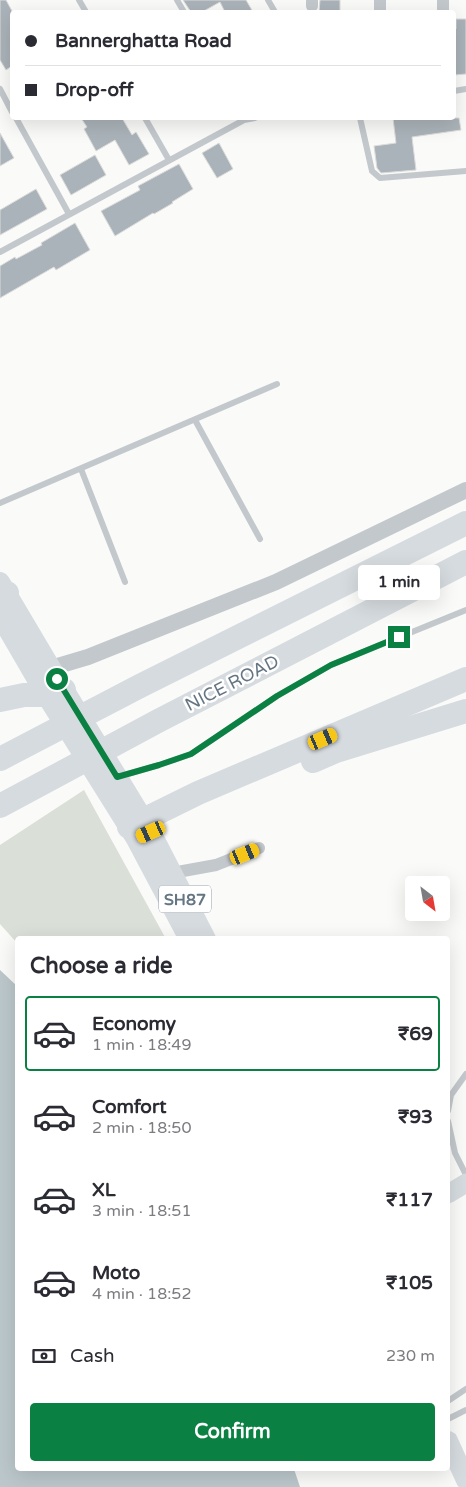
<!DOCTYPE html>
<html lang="en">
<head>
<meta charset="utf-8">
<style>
	:root { --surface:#fff; --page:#f2f2f3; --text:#2b2b33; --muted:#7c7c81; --line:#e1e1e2; --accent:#0b8043 }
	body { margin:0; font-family:"Varela Round",sans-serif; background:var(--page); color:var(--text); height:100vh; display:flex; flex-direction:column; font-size:19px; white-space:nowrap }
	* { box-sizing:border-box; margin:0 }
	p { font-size:16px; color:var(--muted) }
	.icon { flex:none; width:28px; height:28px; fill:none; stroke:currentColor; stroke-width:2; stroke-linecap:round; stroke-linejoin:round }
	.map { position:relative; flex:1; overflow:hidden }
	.details { position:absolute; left:15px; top:936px; width:435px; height:535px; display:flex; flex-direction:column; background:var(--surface); border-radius:5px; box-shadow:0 5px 20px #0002 }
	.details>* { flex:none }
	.hud { position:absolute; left:10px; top:10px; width:446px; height:110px; border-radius:5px; box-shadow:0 5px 20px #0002; display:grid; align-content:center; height:110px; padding:0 15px; background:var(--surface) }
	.needle { width:32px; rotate:149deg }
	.fabs { position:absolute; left:405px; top:876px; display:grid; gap:10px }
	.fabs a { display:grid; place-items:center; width:45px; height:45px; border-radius:5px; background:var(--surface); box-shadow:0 5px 20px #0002; font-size:25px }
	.end { position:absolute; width:22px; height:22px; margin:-11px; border:6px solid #0b8043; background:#fff; box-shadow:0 0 0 2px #fff }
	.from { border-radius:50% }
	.bubble { position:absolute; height:35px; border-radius:5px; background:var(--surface); box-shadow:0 5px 20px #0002; font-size:16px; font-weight:700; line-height:35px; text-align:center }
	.car { position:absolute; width:15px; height:30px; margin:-15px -8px; border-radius:6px; box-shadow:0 0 4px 1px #0007; background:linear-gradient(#f5c518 24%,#345 0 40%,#f5c518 0 76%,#345 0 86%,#f5c518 0) }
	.hud b { display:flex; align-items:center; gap:18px; height:48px; font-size:19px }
	.hud b+b { border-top:1px solid var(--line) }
	.hud i { width:12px; height:12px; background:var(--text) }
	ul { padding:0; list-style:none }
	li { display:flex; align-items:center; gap:15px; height:75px; margin:0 10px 8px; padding:0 5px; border:2px solid transparent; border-radius:5px }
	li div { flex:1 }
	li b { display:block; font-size:19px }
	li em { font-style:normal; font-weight:700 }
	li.on { border-color:var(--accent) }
	li>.icon { width:45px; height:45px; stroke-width:1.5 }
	h2 { padding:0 15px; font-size:22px; line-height:60px }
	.pay { display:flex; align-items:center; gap:12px; height:55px; padding:0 15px; font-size:19px }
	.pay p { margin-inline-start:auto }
	.action { display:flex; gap:10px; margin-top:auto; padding:10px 15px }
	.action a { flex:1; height:58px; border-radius:5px; background:var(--accent); color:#fff; font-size:20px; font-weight:700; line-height:58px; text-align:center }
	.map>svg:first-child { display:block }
	.green { fill:#dadfd7 }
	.water { fill:#bbc7cb }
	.building { fill:#aab3b9; stroke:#dcdcda }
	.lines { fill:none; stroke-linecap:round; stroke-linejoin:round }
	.service { stroke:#c3c8cc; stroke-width:6 }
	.minor { stroke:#c3c8cc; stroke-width:12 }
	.tertiary { stroke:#c3c8cc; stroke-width:16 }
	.secondary { stroke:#d6dbdf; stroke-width:19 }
	.primary { stroke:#d6dbdf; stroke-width:20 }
	.motorway { stroke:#d6dbdf; stroke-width:24 }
	.route { stroke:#0b8043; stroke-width:6 }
	.labels { text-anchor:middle; stroke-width:5; stroke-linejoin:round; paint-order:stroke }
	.shield { fill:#fff; stroke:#939fa8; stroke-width:1 }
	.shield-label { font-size:16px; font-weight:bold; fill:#657683 }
	.street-label { font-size:18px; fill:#657683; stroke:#fff }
</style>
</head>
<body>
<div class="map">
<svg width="466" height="1487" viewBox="0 0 466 1487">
	<rect width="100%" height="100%" fill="#fafaf8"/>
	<polygon class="green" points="84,790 166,939 18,939 17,943 0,924 0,845"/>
	<polygon class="water" points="0,970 18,987 18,1469 294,1469 300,1487 0,1487"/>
	<g class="building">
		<polygon points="0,0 6,0 12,11 12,66 6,70 0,60"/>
		<polygon points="183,0 246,0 253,12 225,12 220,2 202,12 191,12"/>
		<polygon points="320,0 340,0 340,12 319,12"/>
		<polygon points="456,19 466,19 466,74 454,75 454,29 456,29"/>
		<polygon points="81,118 122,118 132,135 136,132 149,154 129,165 115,140 96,151 84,129 87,127"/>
		<polygon points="393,118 459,118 461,130 412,137 416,170 381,173 377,168 374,146 396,143"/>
		<polygon points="0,133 14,158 0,166"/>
		<polygon points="219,143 233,169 217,178 202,153"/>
		<polygon points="95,155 106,175 71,195 60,175"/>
		<polygon points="179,164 193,189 172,202 173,203 154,214 153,213 115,236 101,211 140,190 138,186"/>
		<polygon points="36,189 47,209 0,235 0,210"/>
		<polygon points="75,223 90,250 56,270 54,267 0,298 0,266 15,257 16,259 42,245 41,243"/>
	</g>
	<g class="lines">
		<g class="service">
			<polyline points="79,0 86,12"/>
			<polyline points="177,0 184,12"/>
			<polyline points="268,0 275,12"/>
			<polyline points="0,89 12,112"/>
			<polyline points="454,91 466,89"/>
			<polyline points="16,118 69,214"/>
			<polyline points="145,118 169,160"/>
			<polyline points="360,118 372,171 380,178 466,171"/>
			<polyline points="0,252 244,120 255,118"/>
			<polyline points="195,420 260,539"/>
			<polyline points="81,469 125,582"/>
			<polyline points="0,503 277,384"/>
			<polyline points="121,776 159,765 191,754 277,696 331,665 466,610"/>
			<polyline points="448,1111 451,1095 466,1074"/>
			<polyline points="448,1121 455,1153 466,1175"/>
			<polyline points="448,1401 466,1389"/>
			<polyline points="448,1419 466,1410"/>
		</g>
		<g class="minor">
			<polyline points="312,6 312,0"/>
			<polyline points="380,12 380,0"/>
			<polyline points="443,12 443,0"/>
			<polyline points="172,873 216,865 259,848"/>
		</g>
		<polyline class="tertiary" points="51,668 88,657 276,582 466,490"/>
		<polyline class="secondary" points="448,1194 466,1183"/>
		<g class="primary">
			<polyline points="0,582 51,668 151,832 206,939"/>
			<polyline points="0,616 46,695 136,839 189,939"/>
			<polyline points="448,1441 466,1480"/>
		</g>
		<g class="motorway">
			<polyline points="0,600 7,593"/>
			<polyline points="0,700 24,695 46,695 64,690"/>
			<polyline points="0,759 140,686 466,523"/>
			<polyline points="313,761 336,751 466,711"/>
			<polyline points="0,806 158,721 466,562"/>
			<polyline points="129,827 198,793 466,679"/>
		</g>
	</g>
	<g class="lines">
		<polyline class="route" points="57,679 117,777 159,765 191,754 277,696 331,665 399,637"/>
	</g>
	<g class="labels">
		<rect class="shield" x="159" y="885.5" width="52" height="27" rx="4"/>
		<g class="shield-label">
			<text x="185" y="905">SH87</text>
		</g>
		<g class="street-label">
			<text transform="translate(232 683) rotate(-27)" y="6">NICE ROAD</text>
		</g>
	</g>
</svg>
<div class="fabs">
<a><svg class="needle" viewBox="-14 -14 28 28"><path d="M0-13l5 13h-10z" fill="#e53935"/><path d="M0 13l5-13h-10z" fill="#7c7c81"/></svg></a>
</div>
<i class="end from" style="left:57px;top:679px"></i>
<i class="end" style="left:399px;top:637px"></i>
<div class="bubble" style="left:358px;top:565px;width:82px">1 min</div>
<i class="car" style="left:323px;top:739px;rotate:67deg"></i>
<i class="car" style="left:151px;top:832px;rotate:246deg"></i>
<i class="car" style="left:245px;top:854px;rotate:68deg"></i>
<div class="hud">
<b><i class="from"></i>Bannerghatta Road</b>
<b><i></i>Drop-off</b>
</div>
<section class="details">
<h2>Choose a ride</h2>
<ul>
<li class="on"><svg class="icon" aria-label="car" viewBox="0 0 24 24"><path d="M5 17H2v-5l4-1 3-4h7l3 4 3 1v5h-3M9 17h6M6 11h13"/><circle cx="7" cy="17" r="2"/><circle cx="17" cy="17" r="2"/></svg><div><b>Economy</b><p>1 min · 18:49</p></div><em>₹69</em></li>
<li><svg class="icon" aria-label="car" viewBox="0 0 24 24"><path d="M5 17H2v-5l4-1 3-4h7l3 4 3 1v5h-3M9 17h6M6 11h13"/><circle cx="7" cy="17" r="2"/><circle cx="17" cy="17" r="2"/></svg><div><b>Comfort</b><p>2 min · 18:50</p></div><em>₹93</em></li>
<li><svg class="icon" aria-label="car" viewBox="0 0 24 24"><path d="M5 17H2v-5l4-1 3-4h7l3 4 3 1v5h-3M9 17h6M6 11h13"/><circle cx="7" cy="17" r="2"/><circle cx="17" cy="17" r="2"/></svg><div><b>XL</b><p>3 min · 18:51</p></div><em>₹117</em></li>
<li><svg class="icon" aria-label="car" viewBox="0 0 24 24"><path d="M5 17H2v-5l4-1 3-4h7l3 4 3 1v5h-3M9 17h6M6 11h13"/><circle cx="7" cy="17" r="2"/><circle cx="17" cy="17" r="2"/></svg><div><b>Moto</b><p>4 min · 18:52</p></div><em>₹105</em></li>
</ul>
<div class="pay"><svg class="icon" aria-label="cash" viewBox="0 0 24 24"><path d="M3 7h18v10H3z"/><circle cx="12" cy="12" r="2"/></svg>Cash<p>230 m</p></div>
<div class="action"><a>Confirm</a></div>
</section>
</div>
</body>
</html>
